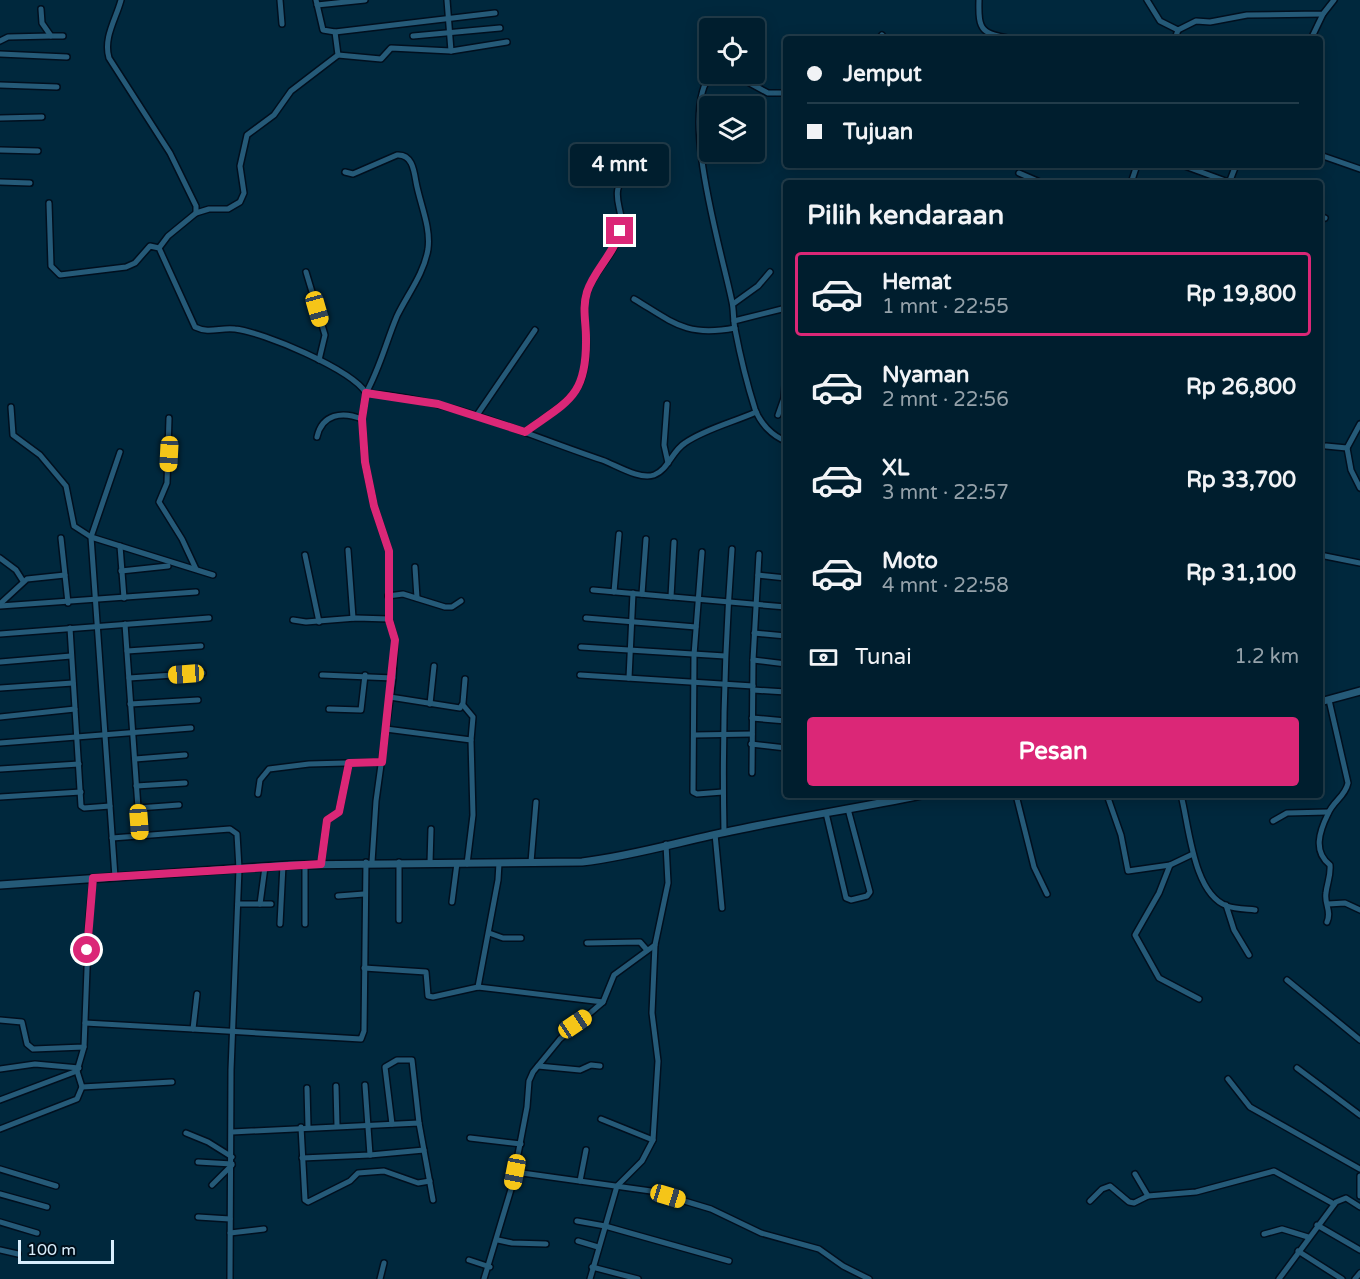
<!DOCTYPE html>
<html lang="id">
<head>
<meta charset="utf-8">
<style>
	:root { --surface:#001e2e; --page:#0e2b3a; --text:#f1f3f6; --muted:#95a2aa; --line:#223c4a; --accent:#db2777 }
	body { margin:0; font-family:"Varela Round",sans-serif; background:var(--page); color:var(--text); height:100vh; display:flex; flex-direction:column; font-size:22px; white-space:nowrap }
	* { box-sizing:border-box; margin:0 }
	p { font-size:20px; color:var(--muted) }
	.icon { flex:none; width:33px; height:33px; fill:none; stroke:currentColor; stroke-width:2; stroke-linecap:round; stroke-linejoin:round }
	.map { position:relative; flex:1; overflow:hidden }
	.panel { position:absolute; left:783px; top:180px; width:540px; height:618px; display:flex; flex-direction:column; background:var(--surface); border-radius:6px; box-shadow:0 3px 15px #0003,0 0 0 2px var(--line) }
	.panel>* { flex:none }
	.guide { position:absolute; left:783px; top:36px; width:540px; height:132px; border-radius:6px; box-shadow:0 3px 15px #0003,0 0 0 2px var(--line); display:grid; align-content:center; height:132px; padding:0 24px; background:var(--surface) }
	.controls { position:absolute; left:699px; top:18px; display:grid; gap:12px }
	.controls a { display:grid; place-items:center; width:66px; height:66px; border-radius:6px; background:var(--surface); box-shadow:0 3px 15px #0003,0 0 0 2px var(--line); font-size:30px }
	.scale { position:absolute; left:18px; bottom:15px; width:96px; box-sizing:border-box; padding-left:6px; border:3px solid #d9eefc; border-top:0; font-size:16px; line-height:21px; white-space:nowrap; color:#d9eefc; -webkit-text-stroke:4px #000f1b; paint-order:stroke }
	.end { position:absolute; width:27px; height:27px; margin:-14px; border:8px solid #db2777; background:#fff; box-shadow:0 0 0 3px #fff }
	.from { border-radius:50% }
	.bubble { position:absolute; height:42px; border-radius:6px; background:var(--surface); box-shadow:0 3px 15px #0003,0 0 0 2px var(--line); font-size:20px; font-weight:700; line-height:42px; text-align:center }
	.car { position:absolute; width:18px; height:36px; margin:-18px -9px; border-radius:8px; box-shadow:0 0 4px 2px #0007; background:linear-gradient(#f5c518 24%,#345 0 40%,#f5c518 0 76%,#345 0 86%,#f5c518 0) }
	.guide b { display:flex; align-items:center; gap:21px; height:57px; font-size:22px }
	.guide b+b { border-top:2px solid var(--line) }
	.guide i { width:15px; height:15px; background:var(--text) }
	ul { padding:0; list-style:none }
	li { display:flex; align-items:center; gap:18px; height:84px; margin:0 12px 9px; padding:0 12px; border:3px solid transparent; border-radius:6px }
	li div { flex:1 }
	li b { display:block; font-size:22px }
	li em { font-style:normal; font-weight:700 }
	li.current { border-color:var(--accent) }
	li>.icon { width:54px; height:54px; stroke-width:1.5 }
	h2 { padding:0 24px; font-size:27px; line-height:72px }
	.pay { display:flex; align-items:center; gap:15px; height:66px; padding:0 24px; font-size:22px }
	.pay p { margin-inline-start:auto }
	.action { display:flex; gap:12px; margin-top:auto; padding:12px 24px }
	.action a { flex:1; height:69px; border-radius:6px; background:var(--accent); color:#fff; font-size:24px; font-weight:700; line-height:69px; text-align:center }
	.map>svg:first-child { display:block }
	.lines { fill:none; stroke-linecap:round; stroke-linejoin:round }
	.minor-casing { stroke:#000f1e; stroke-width:8 }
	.tertiary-casing { stroke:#000f1e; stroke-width:10 }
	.minor { stroke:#255a78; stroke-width:5 }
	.tertiary { stroke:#255a78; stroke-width:7 }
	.route { stroke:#db2777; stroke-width:8 }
</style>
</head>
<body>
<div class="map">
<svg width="1360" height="1279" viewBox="0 0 1360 1279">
	<rect width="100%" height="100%" fill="#00283d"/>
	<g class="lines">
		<defs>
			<g id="minor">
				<path d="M121 0C116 19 103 38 109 58L170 153 196 206V213L168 236 159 248"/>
				<polyline points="280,0 282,24"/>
				<polyline points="447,0 451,51"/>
				<path d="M979 0C978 32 982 33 1012 39"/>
				<polyline points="1147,0 1160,21 1178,30"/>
				<polyline points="317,5 365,0"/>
				<polyline points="41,9 42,23 51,36 63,36"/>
				<polyline points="1178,30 1196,21 1210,22 1247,15 1323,14 1334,0"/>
				<polyline points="335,32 495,13"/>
				<polyline points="413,36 500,28"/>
				<polyline points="879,39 882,35"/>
				<polyline points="1175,39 1178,30"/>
				<polyline points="1311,39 1323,14"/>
				<polyline points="0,41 8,37 51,36"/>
				<polyline points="0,54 67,57"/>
				<polyline points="338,55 381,59 391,48 451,51 507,42"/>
				<path d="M712 74C677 108 723 256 732 302 734 311 733 320 735 329 740 355 747 384 755 409 760 423 772 436 786 441"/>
				<polyline points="733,74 768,93 786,93"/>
				<polyline points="0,85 57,87"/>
				<polyline points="0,118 42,117"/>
				<polyline points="0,150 38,151"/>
				<polyline points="1320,155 1360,169"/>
				<polyline points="1182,165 1231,183"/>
				<path d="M345 172 353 174 397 155C412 154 414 170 416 182 420 204 431 227 428 249 424 274 407 295 397 316 386 342 380 368 366 393 449 398 524 434 602 460 616 465 639 480 654 475 668 470 672 451 685 443 705 429 734 422 756 412"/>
				<polyline points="1019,173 1042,183"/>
				<polyline points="0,182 30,183"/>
				<polyline points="1131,183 1137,165"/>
				<polyline points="1229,183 1236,165"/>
				<path d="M49 203 51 266 60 275 126 267 135 263 150 246 159 248 195 327C209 334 221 327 235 329 263 332 351 369 366 393L362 419 365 462 374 506 389 551V619L395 640 393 678 376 801 372 862"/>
				<polyline points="196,213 209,209 228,209 240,202 244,193 240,166 247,135 274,115 291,91 338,55 335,32 323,30 316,0"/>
				<polyline points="1320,216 1325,218"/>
				<polyline points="306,272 325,335 319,360"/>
				<path d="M634 299C674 323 686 337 735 328"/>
				<polyline points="733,304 758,286 770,272"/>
				<polyline points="734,321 786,308"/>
				<polyline points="667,404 664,445 668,463"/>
				<polyline points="11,407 13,435 40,455 66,486 74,526 91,537 213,575"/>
				<polyline points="477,415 535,330"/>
				<polyline points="778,415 784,398 786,373"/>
				<polyline points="169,418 167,483 159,502 182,539 196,569"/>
				<path d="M525 432C569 400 589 395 586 335 585 320 582 304 588 290 595 270 614 255 620 234 627 206 604 199 630 165"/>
				<path d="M317 437C322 414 342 411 362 419"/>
				<polyline points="1326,446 1347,448 1360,424"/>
				<polyline points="1347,448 1351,470 1360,488"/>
				<polyline points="61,538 68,603"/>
				<polyline points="120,546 124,598"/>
				<polyline points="348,550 353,618"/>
				<polyline points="702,552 694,655 693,792 697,794 723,792"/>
				<polyline points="305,555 319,622"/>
				<polyline points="1320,555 1360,563"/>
				<polyline points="0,558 16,570 23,581"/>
				<polyline points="415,567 417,598"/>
				<polyline points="121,571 168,566"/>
				<polyline points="758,575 786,578"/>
				<polyline points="593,590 786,607"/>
				<polyline points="614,592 619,534"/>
				<polyline points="642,594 646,539"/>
				<polyline points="388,596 403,594 445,607 452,607 461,601"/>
				<polyline points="671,597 674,542"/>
				<polyline points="0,604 27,579 65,575"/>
				<polyline points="0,606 196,592"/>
				<polyline points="586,618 696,627"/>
				<polyline points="293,620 306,622 356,618 389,619"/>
				<polyline points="125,624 140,836"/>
				<polyline points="70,628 81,806 84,808 110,806"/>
				<polyline points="754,633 786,636"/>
				<polyline points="0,634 209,618"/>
				<polyline points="581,647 725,656"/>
				<polyline points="127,651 201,646"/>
				<polyline points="753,660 786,664"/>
				<polyline points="0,662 71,656"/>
				<polyline points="322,675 393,678"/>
				<polyline points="580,675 753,686"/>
				<polyline points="129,678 203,673"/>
				<polyline points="629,678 633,593"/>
				<polyline points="0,688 73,683"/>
				<polyline points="753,690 786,692"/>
				<polyline points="390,697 460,708 463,703 465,679"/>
				<polyline points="130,704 198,700"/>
				<polyline points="430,704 434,666"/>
				<polyline points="463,705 473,717 471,740"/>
				<polyline points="329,709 361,710 365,675"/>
				<polyline points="0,717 75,709"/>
				<polyline points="752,718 786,721"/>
				<polyline points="386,729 471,740 473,815 467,864"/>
				<polyline points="694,735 752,734"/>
				<polyline points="0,743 191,728"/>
				<polyline points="751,744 786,748"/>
				<polyline points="135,759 185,755"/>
				<polyline points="0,769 79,764"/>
				<polyline points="752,773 753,660 759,554"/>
				<polyline points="136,786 185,783"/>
				<polyline points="258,794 260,780 269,769 309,764 382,762"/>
				<polyline points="1016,795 1034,867 1047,894"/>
				<polyline points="1107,795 1121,835 1128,871 1170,865"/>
				<path d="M1181 795C1189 825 1193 894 1227 906 1235 909 1246 909 1255 910"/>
				<polyline points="0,797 81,792"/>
				<polyline points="138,808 179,805"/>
				<polyline points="826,813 846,898 851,900 867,896 870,892 848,809"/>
				<polyline points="1273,821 1287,813 1328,812"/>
				<path d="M724 832C722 738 725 644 732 549"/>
				<polyline points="715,834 722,908"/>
				<polyline points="112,838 230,829 237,834 239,869 231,1070 230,1279"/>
				<polyline points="1193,854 1170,865 1159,893 1135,935 1159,978 1199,999"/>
				<polyline points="531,862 536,802"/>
				<polyline points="430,863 431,829"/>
				<polyline points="321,864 327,820 339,812 349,763"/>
				<polyline points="115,877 91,537 120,452"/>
				<polyline points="338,896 364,894"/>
				<polyline points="452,902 457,863"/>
				<polyline points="238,904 271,904"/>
				<polyline points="260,904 265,867"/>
				<polyline points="1328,904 1345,903 1360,910"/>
				<polyline points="1226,905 1234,930 1249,955"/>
				<polyline points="399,920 399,862"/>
				<path d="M1327 922C1332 911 1324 904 1326 893 1327 883 1331 876 1330 865 1313 852 1319 832 1328 814 1333 801 1345 797 1348 783L1329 700"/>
				<polyline points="280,924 283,865"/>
				<polyline points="305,924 305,865"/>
				<polyline points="489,933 503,938 521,938"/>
				<polyline points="587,943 640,942 647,950"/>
				<polyline points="364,968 426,972 428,996 433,997 478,987 603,1002"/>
				<polyline points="1287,980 1360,1040"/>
				<polyline points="478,987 498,880 499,863"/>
				<polyline points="197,994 193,1029 361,1039 364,1031 366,862"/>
				<polyline points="0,1020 22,1022 27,1044 33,1049 84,1047 89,917 93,878"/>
				<polyline points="85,1023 193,1029"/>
				<polyline points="538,1066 580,1070 591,1065 600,1066"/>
				<polyline points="1297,1068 1360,1115"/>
				<polyline points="0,1069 35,1064 79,1068"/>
				<polyline points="1228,1079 1250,1107 1360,1169"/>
				<polyline points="336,1086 337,1126"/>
				<polyline points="82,1087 172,1082"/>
				<polyline points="307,1088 308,1127"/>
				<polyline points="0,1100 77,1071"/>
				<polyline points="601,1119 653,1140"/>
				<polyline points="392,1124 385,1067 397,1060 412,1060 419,1123"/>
				<polyline points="301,1127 305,1200 308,1202 350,1181 358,1173 384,1171 418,1183 430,1181"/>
				<polyline points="0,1129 77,1099 82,1087 77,1071 84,1047"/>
				<polyline points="232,1132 419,1123 433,1200"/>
				<polyline points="186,1133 208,1142 232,1157"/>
				<polyline points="470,1138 521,1144"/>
				<polyline points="370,1155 424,1150"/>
				<polyline points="302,1158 370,1155 365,1085"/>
				<polyline points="198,1162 232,1164"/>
				<polyline points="0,1169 56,1186"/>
				<polyline points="515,1172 651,1191 711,1209 761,1233 819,1249 843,1266 869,1279"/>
				<polyline points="1135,1174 1148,1196"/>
				<polyline points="1360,1176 1360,1196"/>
				<polyline points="580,1181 586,1150"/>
				<polyline points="212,1185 232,1165"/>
				<polyline points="0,1194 47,1207"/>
				<polyline points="1090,1201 1102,1189 1110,1186 1129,1202 1134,1203 1148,1196 1196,1192 1274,1171 1334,1204"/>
				<polyline points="198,1217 230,1219"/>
				<polyline points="577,1221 605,1226 729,1261"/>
				<polyline points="0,1222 37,1233"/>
				<polyline points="1317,1225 1360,1250"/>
				<polyline points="230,1233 264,1229"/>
				<polyline points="1264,1234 1282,1229 1308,1237"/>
				<polyline points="498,1240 512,1243 546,1244"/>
				<polyline points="578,1241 598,1247"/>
				<polyline points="0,1250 18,1254"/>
				<polyline points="1298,1251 1342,1279"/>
				<polyline points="469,1260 490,1267"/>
				<polyline points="592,1267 638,1279"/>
				<polyline points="380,1279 384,1263"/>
				<polyline points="484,1279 512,1186 527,1107 529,1081 533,1072 560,1039 603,1002 614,975 655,945 668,883 666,844"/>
				<polyline points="590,1279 617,1186 642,1161 653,1140 658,1061 652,1013 655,945"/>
				<polyline points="1279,1279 1336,1202 1346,1198 1360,1207"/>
				<polyline points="1355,1279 1360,1273"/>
			</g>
			<g id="tertiary">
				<polyline points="1320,702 1360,691"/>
				<path d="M0 885 290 865 582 862C634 856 685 840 736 830 797 817 859 808 921 795"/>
			</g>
		</defs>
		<use href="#minor" class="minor-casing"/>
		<use href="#tertiary" class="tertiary-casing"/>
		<use href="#minor" class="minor"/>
		<use href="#tertiary" class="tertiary"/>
	</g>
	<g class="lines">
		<path class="route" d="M87 950 93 878 321 864 327 820 339 812 349 763 382 762 395 640 389 620V551L374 506 365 462 362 419 366 393 438 404 525 432C568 401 587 397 586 338 586 322 582 308 587 292 594 270 614 254 620 231"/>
	</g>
</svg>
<div class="controls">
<a><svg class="icon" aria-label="locate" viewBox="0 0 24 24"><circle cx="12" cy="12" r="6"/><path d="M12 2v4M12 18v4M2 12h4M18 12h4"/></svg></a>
<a><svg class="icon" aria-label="layers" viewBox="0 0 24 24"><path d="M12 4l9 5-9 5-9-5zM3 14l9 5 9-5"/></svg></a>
</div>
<div class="scale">100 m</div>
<i class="end from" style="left:87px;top:950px"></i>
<i class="end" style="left:620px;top:231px"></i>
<div class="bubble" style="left:570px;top:144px;width:99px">4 mnt</div>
<i class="car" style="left:317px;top:309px;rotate:164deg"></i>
<i class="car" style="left:169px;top:454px;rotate:183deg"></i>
<i class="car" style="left:186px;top:674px;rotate:266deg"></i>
<i class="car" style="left:139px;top:822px;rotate:176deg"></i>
<i class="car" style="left:575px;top:1024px;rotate:56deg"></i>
<i class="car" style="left:515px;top:1172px;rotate:191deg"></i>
<i class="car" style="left:668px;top:1196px;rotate:107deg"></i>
<div class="guide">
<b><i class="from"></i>Jemput</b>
<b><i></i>Tujuan</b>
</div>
<section class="panel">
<h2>Pilih kendaraan</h2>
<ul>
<li class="current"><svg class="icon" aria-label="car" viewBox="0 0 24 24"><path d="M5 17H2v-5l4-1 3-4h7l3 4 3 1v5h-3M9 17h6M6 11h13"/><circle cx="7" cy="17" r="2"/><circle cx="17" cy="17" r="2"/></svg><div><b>Hemat</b><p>1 mnt · 22:55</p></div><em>Rp 19,800</em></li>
<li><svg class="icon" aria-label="car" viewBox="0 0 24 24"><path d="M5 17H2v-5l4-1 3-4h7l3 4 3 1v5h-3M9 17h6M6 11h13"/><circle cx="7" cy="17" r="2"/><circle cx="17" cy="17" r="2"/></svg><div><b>Nyaman</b><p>2 mnt · 22:56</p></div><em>Rp 26,800</em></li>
<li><svg class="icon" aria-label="car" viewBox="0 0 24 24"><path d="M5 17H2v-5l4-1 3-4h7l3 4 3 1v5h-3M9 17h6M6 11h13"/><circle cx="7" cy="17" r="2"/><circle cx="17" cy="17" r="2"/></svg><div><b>XL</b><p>3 mnt · 22:57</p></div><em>Rp 33,700</em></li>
<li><svg class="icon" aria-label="car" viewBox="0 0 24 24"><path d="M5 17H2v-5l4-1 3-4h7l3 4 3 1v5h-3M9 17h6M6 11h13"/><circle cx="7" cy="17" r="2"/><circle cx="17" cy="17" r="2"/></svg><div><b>Moto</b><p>4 mnt · 22:58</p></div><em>Rp 31,100</em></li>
</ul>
<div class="pay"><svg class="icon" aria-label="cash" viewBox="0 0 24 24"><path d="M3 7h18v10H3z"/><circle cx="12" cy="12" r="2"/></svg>Tunai<p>1.2 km</p></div>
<div class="action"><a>Pesan</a></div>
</section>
</div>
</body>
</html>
